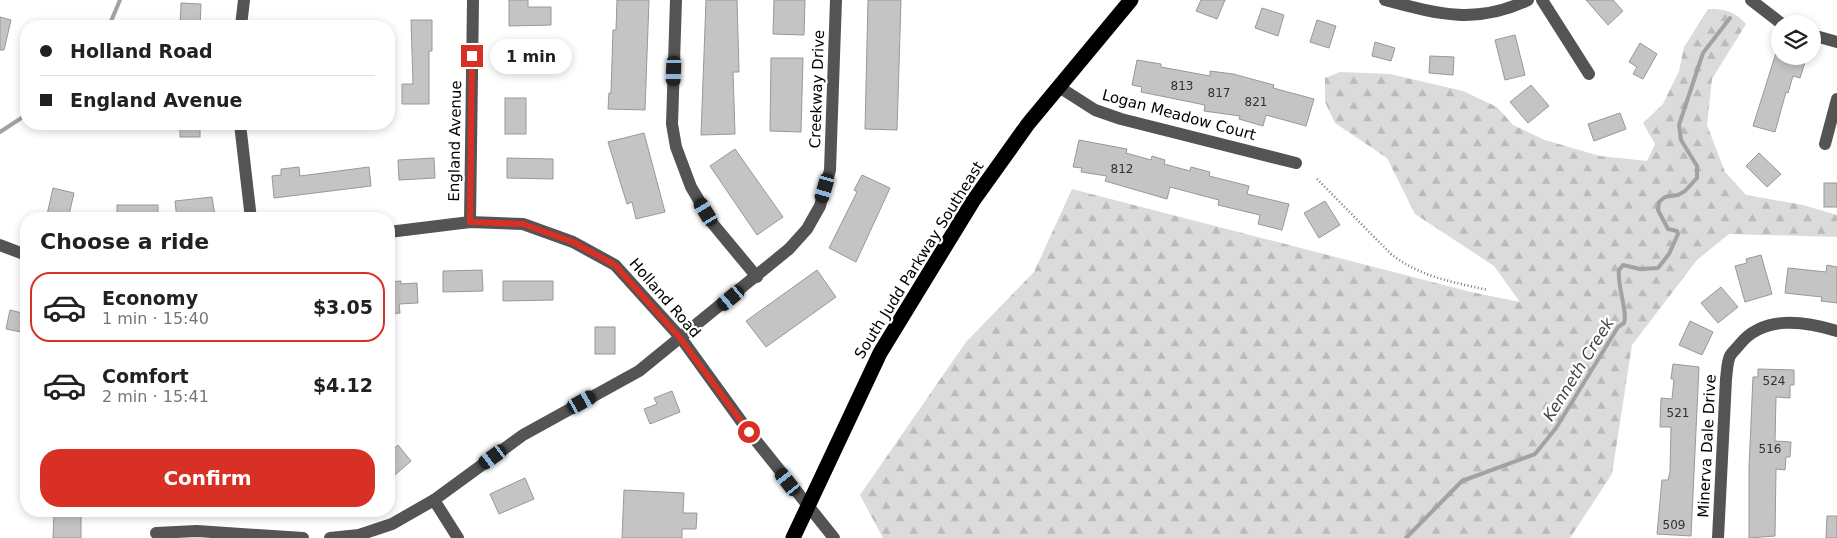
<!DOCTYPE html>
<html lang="en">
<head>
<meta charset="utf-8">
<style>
	:root { --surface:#fff; --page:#f6f6f6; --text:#202124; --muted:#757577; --line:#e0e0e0; --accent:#d93025 }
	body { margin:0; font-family:"DejaVu Sans",sans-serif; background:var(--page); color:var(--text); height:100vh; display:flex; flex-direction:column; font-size:19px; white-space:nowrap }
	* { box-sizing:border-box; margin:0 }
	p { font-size:16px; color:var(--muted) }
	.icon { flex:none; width:28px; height:28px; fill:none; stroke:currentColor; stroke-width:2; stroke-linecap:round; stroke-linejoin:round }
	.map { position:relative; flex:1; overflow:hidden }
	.sheet { position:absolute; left:20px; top:212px; width:375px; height:305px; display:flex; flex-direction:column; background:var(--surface); border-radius:20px; box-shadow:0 2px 8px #0003 }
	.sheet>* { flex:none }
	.guide { position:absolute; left:20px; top:20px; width:375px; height:110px; border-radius:20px; box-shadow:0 2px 8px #0003; display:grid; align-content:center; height:110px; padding:0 20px; background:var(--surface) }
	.tools { position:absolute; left:1771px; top:15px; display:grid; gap:10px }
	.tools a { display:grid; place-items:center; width:50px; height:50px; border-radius:50%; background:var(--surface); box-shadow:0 2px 8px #0003; font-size:25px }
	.end { position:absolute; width:22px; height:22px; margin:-11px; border:6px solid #d93025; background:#fff; box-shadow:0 0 0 2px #fff }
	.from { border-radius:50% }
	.bubble { position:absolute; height:35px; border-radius:18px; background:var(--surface); box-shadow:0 2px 8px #0003; font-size:16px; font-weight:800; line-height:35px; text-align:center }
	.car { position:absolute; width:15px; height:30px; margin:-15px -8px; border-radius:6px; box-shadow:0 0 4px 1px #0007; background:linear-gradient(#222 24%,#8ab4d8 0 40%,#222 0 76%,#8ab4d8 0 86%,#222 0) }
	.guide b { display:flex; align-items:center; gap:18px; height:48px; font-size:19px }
	.guide b+b { border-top:1px solid var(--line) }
	.guide i { width:12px; height:12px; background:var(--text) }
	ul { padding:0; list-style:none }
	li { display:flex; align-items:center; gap:15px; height:70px; margin:0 10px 8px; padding:0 10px; border:2px solid transparent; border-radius:20px }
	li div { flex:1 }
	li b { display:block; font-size:19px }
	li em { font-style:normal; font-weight:800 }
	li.current { border-color:var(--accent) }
	li>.icon { width:45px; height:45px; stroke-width:1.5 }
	h2 { padding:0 20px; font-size:22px; line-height:60px }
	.cta { display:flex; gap:10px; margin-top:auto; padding:10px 20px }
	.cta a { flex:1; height:58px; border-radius:20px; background:var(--accent); color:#fff; font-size:20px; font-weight:800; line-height:58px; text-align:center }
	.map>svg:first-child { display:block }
	.forest { fill:url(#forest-firs) }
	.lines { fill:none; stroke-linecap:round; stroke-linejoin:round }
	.stream { stroke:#a2a2a2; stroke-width:4 }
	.building { fill:#c4c4c4; stroke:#989898 }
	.path { stroke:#767676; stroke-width:2.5; stroke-dasharray:1 2.5; stroke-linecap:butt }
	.minor { stroke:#545454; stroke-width:12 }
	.highway { stroke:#000; stroke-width:15 }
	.route { stroke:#d93025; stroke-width:6 }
	.labels { text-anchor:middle; stroke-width:4.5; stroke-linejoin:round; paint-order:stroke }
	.number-label { font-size:12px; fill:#313131 }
	.street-label { font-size:15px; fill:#000; stroke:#fff }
	.water-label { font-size:16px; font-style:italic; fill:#434343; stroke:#fff }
</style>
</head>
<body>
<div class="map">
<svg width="1837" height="538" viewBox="0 0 1837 538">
	<defs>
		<pattern id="forest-firs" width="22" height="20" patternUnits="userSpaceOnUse" patternTransform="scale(1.25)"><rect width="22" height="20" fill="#dbdbdb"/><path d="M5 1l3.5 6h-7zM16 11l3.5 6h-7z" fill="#bababa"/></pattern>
	</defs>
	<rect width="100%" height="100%" fill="#fff"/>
	<path class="forest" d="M1708 9C1724 9 1735 11 1746 24L1712 79 1707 125 1725 172 1746 195 1803 205 1837 215V237L1729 234 1697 260 1632 345 1612 474 1570 538H883L860 495 966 342 1034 272 1072 189 1471 292 1520 302 1494 266 1415 214 1387 158 1335 123 1325 102V78L1340 72 1390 74 1463 91 1497 107 1513 125 1545 140 1600 156 1647 161 1655 144 1643 123 1663 104 1679 71 1684 47Z"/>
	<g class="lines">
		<g class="stream">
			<polyline points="109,26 120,0"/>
			<polyline points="0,132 26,115"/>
			<path d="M1406 538 1462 481 1535 454 1556 428 1618 327 1624 323C1628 312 1617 286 1619 270L1623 265 1640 269 1658 268 1669 254 1678 234 1677 231 1668 229 1658 210 1659 202 1665 197 1678 195 1685 191 1697 178V166L1681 140 1679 125 1703 53 1730 18"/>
		</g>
	</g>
	<g class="building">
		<polygon points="509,0 528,0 528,7 551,7 551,25 509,26"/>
		<polygon points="617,0 649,0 645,110 608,109 609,93 611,93 613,30 616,30"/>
		<polygon points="706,0 737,0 739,72 733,72 735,134 701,135"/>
		<polygon points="774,0 805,0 804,35 773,34"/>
		<polygon points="868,0 901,0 897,130 865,129"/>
		<polygon points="1201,0 1225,0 1217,19 1196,11"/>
		<polygon points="1586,0 1613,0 1623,11 1608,25"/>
		<polygon points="181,3 201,4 200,26 180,26"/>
		<polygon points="1262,8 1284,15 1278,36 1255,28"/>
		<polygon points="0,17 11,20 4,50 0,50"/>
		<polygon points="411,20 432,20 432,51 429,51 429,104 402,104 402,84 413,84"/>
		<polygon points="1317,20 1336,26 1329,48 1310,42"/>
		<polygon points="1515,35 1525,75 1505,80 1495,40"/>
		<polygon points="1375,42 1395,48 1391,61 1372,56"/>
		<polygon points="1640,43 1657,54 1643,79 1633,74 1637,67 1629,62"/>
		<polygon points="1776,53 1780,56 1805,62 1800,78 1793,76 1788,93 1786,92 1775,132 1753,126"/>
		<polygon points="1430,56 1454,57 1453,75 1429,73"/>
		<polygon points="771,58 803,58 801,132 770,131"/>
		<polygon points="1137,60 1161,64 1161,67 1210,76 1210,71 1233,74 1274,85 1273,88 1314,99 1306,126 1266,115 1263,126 1239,119 1240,116 1204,111 1205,105 1141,92 1142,87 1132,85"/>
		<polygon points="1531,85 1549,106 1528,123 1510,102"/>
		<rect x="505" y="98" width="21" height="36"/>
		<polygon points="1620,113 1626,129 1594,141 1588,124"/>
		<rect x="180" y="124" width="20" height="13"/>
		<polygon points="644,133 665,212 636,219 632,202 627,204 608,142"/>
		<polygon points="1079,140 1127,149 1126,153 1151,160 1152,156 1165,160 1164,164 1190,171 1191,167 1210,172 1209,176 1249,186 1247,194 1289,204 1282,230 1258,224 1260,215 1218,205 1219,200 1170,187 1167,199 1105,181 1107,176 1081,172 1082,168 1073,167"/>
		<polygon points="735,149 783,217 757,235 710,166"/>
		<polygon points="1759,153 1781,174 1767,187 1746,166"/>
		<polygon points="434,158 435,178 399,180 398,160"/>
		<polygon points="507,158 553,159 553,179 507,178"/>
		<polygon points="299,167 300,176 369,167 371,186 274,198 272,176 281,175 281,169"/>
		<polygon points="862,175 890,188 856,262 829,248 857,192 854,190"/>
		<rect x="1824" y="183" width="13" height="24"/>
		<polygon points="53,188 74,193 68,219 46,219"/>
		<polygon points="212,197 215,216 177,219 175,201"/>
		<polygon points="1325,201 1340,225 1319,238 1304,213"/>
		<rect x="117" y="205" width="41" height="14"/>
		<polygon points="1761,255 1772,294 1745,302 1735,266 1747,263 1746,259"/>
		<polygon points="1827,265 1837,267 1837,303 1821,301 1822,297 1785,293 1788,268 1826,272"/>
		<polygon points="482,270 483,291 443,292 443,271"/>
		<polygon points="817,270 836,297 766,347 746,321"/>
		<polygon points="401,281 401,284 417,283 418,303 399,304 400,313 389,314 389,282"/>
		<polygon points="503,281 553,281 553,300 503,301"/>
		<polygon points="1721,287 1738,307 1718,323 1701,303"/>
		<polygon points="10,310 26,314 26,333 6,329"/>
		<polygon points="1690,321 1713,332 1702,355 1679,345"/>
		<rect x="595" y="327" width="20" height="27"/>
		<polygon points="1673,364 1699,367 1691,536 1657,534 1662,480 1668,480 1670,472 1671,427 1660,427 1661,398 1672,399 1674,379 1671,379"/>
		<polygon points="1758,369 1794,370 1794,385 1790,385 1790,398 1776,397 1775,441 1791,442 1790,457 1786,457 1785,470 1776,469 1775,536 1749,538 1749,468 1753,377 1758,377"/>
		<polygon points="672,391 680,412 650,424 644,409 657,404 654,398"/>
		<polygon points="398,445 411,461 389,480 389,453"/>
		<polygon points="525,478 534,499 499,514 490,494"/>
		<polygon points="624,490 684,493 683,513 697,513 696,529 682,529 682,538 622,538"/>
		<polygon points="54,513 81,514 81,538 53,538"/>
		<polygon points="1827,516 1837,516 1837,538 1826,538"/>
	</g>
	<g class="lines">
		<path class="path" d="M1317 179 1391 254C1420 277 1453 282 1488 290"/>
		<g class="minor">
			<polyline points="676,0 672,124 676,147 691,187 713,224 757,277"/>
			<path d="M1385 0C1438 14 1477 25 1528 0"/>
			<polyline points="1542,0 1589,74"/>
			<polyline points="1751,0 1782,24"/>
			<polyline points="241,26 244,0"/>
			<polyline points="1812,35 1837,42"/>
			<polyline points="1059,87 1095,110 1121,119 1296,163"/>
			<polyline points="240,124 251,219"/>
			<polyline points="1825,144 1837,99"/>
			<polyline points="470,222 473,0"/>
			<polyline points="389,232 470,222 523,224 573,242 615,265 681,338 749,432 834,538"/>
			<polyline points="0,245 26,255"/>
			<polyline points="434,500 458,538"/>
			<polyline points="156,533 197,531 303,538"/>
			<polyline points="330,538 359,535 392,524 434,500 523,435 639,371 789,249 807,229 820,206 830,170 836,0"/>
			<path d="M1718 538 1726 379C1727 372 1727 362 1730 356 1732 352 1737 348 1740 344 1764 315 1804 321 1837 331"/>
		</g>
		<polyline class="highway" points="793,538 880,353 973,201 1028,124 1131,0"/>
	</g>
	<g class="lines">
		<polyline class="route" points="472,56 470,222 523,224 573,242 615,265 680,338 749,432"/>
	</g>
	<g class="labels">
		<g class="number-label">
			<text x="1182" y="90">813</text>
			<text x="1219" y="97">817</text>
			<text x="1256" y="106">821</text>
			<text x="1122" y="173">812</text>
			<text x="1774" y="385">524</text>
			<text x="1678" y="417">521</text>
			<text x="1770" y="453">516</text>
			<text x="1674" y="529">509</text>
		</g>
		<g class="street-label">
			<text transform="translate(817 89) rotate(-88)" y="5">Creekway Drive</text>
			<text transform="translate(1179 115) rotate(15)" y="5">Logan Meadow Court</text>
			<text transform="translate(455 141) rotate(-89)" y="5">England Avenue</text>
			<text transform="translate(919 260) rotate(-58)" y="5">South Judd Parkway Southeast</text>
			<text transform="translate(665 298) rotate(49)" y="5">Holland Road</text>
			<text transform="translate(1707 446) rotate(-87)" y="5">Minerva Dale Drive</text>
		</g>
		<g class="water-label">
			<text transform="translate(1578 369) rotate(-58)" y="6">Kenneth Creek</text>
		</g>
	</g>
</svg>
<div class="tools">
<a><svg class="icon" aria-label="layers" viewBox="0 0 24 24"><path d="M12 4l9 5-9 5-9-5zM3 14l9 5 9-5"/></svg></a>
</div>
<i class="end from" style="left:749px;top:432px"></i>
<i class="end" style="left:472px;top:56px"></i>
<div class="bubble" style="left:490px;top:39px;width:82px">1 min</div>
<i class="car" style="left:674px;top:71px;rotate:182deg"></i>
<i class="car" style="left:825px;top:188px;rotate:196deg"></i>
<i class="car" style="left:706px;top:212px;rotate:329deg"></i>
<i class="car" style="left:731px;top:298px;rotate:230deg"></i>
<i class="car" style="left:582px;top:402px;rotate:61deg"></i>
<i class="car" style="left:493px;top:457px;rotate:234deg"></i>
<i class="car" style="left:788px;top:482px;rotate:322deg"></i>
<div class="guide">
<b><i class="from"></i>Holland Road</b>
<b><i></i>England Avenue</b>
</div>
<section class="sheet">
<h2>Choose a ride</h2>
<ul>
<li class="current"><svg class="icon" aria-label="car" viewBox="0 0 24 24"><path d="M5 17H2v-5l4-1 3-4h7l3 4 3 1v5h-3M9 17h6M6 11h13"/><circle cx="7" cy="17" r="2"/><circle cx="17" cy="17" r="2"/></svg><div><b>Economy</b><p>1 min · 15:40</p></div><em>$3.05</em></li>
<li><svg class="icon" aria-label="car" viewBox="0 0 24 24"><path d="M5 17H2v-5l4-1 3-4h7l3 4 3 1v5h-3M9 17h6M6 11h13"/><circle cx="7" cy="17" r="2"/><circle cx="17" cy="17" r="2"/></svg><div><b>Comfort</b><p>2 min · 15:41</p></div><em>$4.12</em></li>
</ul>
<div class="cta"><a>Confirm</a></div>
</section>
</div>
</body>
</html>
